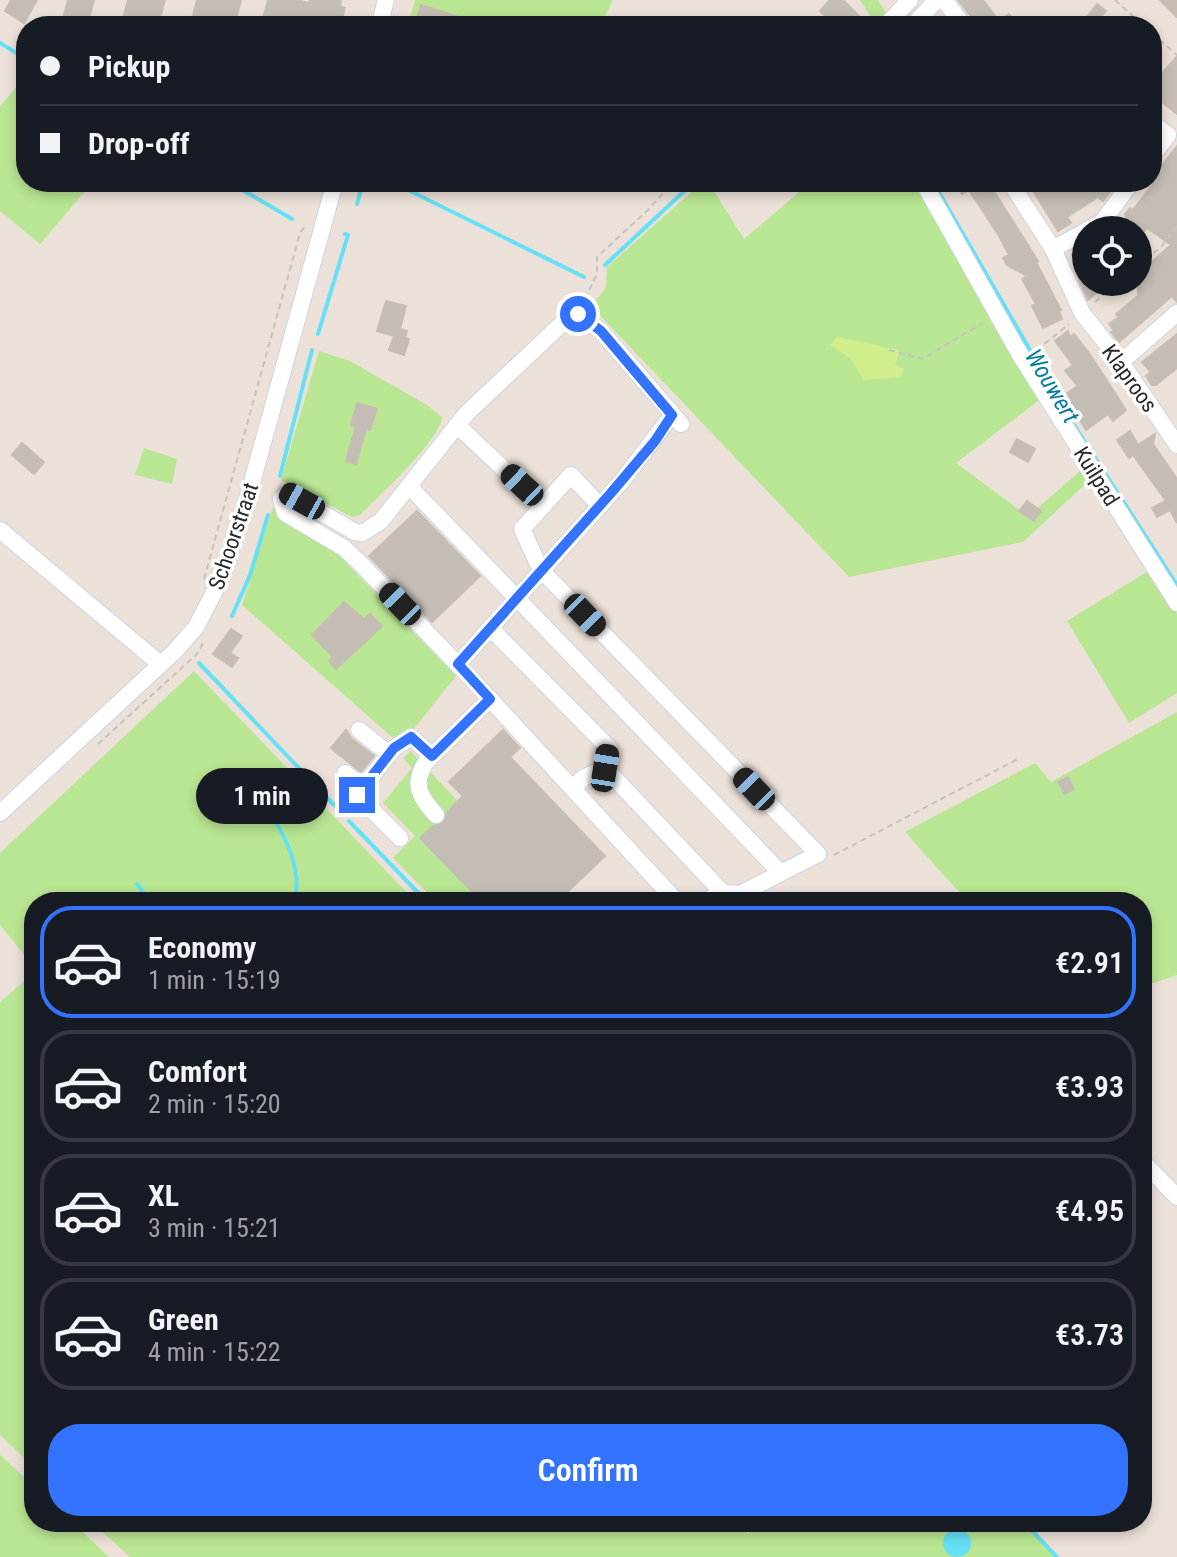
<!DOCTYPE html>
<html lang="en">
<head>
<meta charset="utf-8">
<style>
	:root { --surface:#171b24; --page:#242831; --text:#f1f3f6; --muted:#9ea1a6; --line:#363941; --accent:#3373ff }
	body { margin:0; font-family:"Roboto Condensed",sans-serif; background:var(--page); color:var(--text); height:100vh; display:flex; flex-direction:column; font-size:30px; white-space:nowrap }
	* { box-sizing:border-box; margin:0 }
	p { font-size:26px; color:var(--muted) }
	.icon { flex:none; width:44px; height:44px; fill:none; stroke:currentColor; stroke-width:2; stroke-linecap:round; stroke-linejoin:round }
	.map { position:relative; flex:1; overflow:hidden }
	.sheet { position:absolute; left:24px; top:892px; width:1128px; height:640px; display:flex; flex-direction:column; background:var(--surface); border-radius:32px; box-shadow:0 4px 12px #0003 }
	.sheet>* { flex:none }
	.hud { position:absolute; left:16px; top:16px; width:1146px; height:176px; border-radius:32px; box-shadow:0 4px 12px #0003; display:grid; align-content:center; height:176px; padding:0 24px; background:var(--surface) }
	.tools { position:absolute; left:1072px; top:216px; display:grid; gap:16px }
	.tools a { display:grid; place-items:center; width:80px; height:80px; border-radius:50%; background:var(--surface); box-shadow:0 4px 12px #0003; font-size:40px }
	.end { position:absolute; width:36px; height:36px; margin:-18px; border:10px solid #3373ff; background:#fff; box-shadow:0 0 0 4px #fff }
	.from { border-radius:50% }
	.bubble { position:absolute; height:56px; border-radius:28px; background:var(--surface); box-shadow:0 4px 12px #0003; font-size:26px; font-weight:600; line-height:56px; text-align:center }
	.car { position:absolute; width:24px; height:48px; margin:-24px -12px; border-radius:10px; box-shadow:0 0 6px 2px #0007; background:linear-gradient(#222 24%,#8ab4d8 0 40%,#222 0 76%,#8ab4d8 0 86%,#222 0) }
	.hud b { display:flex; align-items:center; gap:28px; height:76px; font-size:30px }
	.hud b+b { border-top:2px solid var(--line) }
	.hud i { width:20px; height:20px; background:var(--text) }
	ul { padding:14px 0 0; list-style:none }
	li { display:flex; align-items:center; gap:24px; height:112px; margin:0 16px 12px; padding:0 8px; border:4px solid var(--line); border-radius:32px }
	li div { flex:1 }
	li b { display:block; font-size:30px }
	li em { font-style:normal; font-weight:600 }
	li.active { border-color:var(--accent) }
	li>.icon { width:72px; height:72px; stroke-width:1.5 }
	.button { display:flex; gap:16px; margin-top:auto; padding:16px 24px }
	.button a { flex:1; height:92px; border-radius:32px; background:var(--accent); color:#fff; font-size:32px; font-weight:600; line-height:92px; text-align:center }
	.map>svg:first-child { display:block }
	.green { fill:#b9e692; fill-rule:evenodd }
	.pitch { fill:#d1ee8d }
	.water { fill:#65e0f4 }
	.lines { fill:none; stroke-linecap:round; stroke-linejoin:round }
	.stream { stroke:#65e0f4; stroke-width:4 }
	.building { fill:#c3bdb5; stroke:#c7bdb3; stroke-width:2 }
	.minor-casing { stroke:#ced5e2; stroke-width:18 }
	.path { stroke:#c3c3c3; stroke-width:2; stroke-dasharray:6 4; stroke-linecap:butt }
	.minor { stroke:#fff; stroke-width:16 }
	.route { stroke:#3373ff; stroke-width:10 }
	.labels { text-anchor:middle; stroke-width:7; stroke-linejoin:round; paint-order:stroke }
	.street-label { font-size:22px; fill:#282828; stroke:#fff }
	.water-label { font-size:24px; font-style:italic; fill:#067d9e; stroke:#fff }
</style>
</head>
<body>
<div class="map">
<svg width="1177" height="1557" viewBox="0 0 1177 1557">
	<rect width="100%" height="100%" fill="#ece1d9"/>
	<g class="green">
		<polygon points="415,0 613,0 600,26 408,26"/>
		<polygon points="860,0 878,0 887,14 876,25"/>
		<polygon points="26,76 26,182 93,182 40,244 0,211 0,106"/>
		<path d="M703 182H708L744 239 811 182H915L1042 398 956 463 1028 516 1085 467 1092 478 1023 542 849 577 591 306 606 288 607 267ZM871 346 899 350 895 365 904 369 864 380 851 359Z"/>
		<path d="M319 351 350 361 427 405 442 417C442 438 377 498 360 515L352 517 281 480Z"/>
		<polygon points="144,448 177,459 172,484 135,475"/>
		<polygon points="273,507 323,539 456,676 401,745 242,605"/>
		<polygon points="1150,570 1177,614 1177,693 1129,723 1067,621"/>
		<polygon points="194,671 416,902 34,902 34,967 0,925 0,853"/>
		<polygon points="1177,712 1177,975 1142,987 1142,902 968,902 905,832 1035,763 1051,782"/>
		<polygon points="411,751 551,902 436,902 393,858 415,836 383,803 412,768 403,758"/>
		<polygon points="34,973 34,1467 0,1435 0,1002"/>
		<polygon points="0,1455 34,1486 34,1522 72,1522 109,1557 0,1557"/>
		<polygon points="92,1522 736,1522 748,1534 761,1522 1023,1522 1057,1557 959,1557 967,1554 948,1554 955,1557 130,1557"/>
	</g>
	<polygon class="pitch" points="837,337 899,350 895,365 904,369 901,377 864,380 851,359 830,345"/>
	<circle class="water" cx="957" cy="1543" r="14"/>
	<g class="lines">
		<g class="stream">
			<polyline points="0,43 26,59"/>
			<polyline points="229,182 292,219"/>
			<polyline points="392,182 584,277"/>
			<polyline points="933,182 1067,414 1177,585"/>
			<polyline points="357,204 363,182"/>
			<polyline points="605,265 694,182"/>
			<polyline points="318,334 348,235 345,234"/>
			<polyline points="280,476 312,350"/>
			<polyline points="232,616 250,575 268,515"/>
			<polyline points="199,663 334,805"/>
			<path d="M267 807C284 834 304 870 294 902"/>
			<polyline points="349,821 427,902"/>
			<polyline points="137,884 150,902"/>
			<polyline points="1024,1522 1057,1557"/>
		</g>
	</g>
	<g class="building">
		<polygon points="11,0 37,0 24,23 5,11"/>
		<polygon points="68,0 94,0 89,19 86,18 83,26 61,26"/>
		<polygon points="128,0 165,0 159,21 155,20 154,24 124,15"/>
		<polygon points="197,0 241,0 234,26 190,26"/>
		<polygon points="268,0 297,0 309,3 310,0 341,0 340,6 345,8 340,26 300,26 275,19 274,25 262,22"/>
		<polygon points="830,0 843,0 859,16 850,26 835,26 820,11"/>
		<polygon points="958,0 983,0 999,21 1009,14 1018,26 979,26"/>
		<polygon points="1160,0 1177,0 1177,17"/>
		<polygon points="1097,4 1106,11 1093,26 1080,26"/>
		<polygon points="421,5 478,23 477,26 415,26"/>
		<polygon points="1177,56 1177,114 1152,94 1152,74 1158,78"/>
		<polygon points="1177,146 1177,302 1172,296 1119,342 1111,332 1114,330 1109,324 1119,317 1116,314 1138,296 1138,249 1149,264 1171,245 1147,228 1138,240 1138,230 1118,230 1126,219 1125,214 1130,208 1133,210 1139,202 1153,184 1150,182 1152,178"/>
		<polygon points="954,182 988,182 1038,261 1036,262 1061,310 1059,311 1062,319 1043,328 1032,306 1036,304 1022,279 1027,276 1007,265 1003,258 1009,255 999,236 969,190 962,194"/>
		<polygon points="1050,182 1117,182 1103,201 1098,197 1067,217 1071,223 1058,231 1034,192"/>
		<polygon points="1086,247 1086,282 1110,282 1088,300 1074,268 1078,265 1072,255"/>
		<polygon points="386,301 406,306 400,329 407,331 405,338 409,339 404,355 389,350 394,336 377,331"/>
		<polygon points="1068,331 1070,337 1074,334 1089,353 1126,410 1113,421 1108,414 1086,430 1064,395 1078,386 1065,371 1073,365 1055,341"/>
		<polygon points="1177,334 1177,368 1156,385 1152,385 1146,376 1151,372 1142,362"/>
		<polygon points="357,403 377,409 370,430 366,429 356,464 346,461 356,426 351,425"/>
		<polygon points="1130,431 1138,445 1155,434 1153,444 1177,479 1177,523 1170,510 1157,517 1152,508 1166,501 1133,455 1129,458 1117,440"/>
		<polygon points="1017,439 1035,449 1028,462 1010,452"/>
		<polygon points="22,443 44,462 34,474 12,455"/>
		<polygon points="1027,501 1041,511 1034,521 1019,511"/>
		<polygon points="417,511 480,576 432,622 369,556"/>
		<polygon points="344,602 364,619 370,614 382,626 336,669 329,661 333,657 312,635"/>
		<polygon points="231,629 242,636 230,653 238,658 232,667 213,654"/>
		<polygon points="346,730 352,739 374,756 361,772 331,748"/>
		<polygon points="503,730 520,748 510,757 605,856 557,902 482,902 420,838 433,826 444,823 447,812 463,796 449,782"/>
		<polygon points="1068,777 1074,789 1065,794 1058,782"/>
	</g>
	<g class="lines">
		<defs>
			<g id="minor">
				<polyline points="944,0 964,26"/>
				<polyline points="379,26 386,0"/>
				<polyline points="885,26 910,0"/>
				<polyline points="912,26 937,0"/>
				<polyline points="1152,123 1168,135 1152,156"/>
				<polyline points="923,182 1022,358 1177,603"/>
				<polyline points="1010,182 1053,249 1082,313 1121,362 1177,445"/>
				<polyline points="1087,230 1102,222 1132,182"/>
				<polyline points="1053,249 1086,231"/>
				<polyline points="1121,362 1177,313"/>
				<polyline points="457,425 543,506"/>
				<polyline points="409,486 780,872"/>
				<polyline points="287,493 355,532 362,533 381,521 466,414 570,316 578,314 601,331 681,424"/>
				<polyline points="281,499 285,513 344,548 361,564 466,673 677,902"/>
				<polyline points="0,530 153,658 159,666"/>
				<polyline points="543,572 818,854 740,894 723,893"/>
				<polyline points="542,573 522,529 571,475 600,506"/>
				<polyline points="491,629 609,748 605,768"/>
				<polyline points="458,664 622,481 672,415"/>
				<polyline points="359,730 389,754"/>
				<polyline points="345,773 363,788"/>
				<polyline points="573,789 583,778 605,768 723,893 702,902"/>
				<polyline points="0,813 175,651 196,627 219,583 228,559 251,486 335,182"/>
				<path d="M436 815C419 796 412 784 426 762L490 699"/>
				<polyline points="400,838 357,795 394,748 411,737 432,756"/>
				<polyline points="1142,1161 1177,1197"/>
			</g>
		</defs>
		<use href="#minor" class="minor-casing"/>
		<g class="path">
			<polyline points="1115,0 1144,26"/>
			<polyline points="1152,33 1177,55"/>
			<polyline points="1138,266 1161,247 1177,226"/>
			<polyline points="585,299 597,274 597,257 649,209 673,182"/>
			<polyline points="1095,302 1119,282"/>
			<polyline points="889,350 922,359 983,323"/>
			<polyline points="1037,350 1069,324"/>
			<polyline points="204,579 300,233 306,225"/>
			<polyline points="98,744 196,655 205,640"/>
			<polyline points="834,855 1018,759"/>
		</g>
		<use href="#minor" class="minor"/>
	</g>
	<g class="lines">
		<polyline class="route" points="357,795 394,748 411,737 432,756 490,699 458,664 611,493 655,441 672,415 601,331 578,314"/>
	</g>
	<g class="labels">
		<g class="street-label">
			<text transform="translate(1130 378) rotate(54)" y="8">Klaproos</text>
			<text transform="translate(1097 476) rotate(58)" y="8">Kuilpad</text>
			<text transform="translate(233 536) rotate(-71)" y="8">Schoorstraat</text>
		</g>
		<g class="water-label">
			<text transform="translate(1052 386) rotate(59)" y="8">Wouwert</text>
		</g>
	</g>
</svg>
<div class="tools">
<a><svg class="icon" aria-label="locate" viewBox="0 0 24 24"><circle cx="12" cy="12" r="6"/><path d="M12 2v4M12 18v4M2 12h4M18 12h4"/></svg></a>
</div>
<i class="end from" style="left:578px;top:314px"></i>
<i class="end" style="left:357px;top:795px"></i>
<div class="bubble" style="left:196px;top:768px;width:132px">1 min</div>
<i class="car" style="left:522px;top:485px;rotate:313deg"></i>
<i class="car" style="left:302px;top:501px;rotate:299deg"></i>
<i class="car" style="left:400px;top:604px;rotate:316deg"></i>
<i class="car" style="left:585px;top:615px;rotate:136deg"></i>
<i class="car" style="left:605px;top:768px;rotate:9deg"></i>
<i class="car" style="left:754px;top:789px;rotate:316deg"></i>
<div class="hud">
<b><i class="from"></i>Pickup</b>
<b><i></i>Drop-off</b>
</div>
<section class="sheet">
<ul>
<li class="active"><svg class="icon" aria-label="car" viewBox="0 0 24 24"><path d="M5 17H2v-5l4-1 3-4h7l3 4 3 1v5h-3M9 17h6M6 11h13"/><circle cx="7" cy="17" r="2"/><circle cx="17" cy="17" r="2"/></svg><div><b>Economy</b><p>1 min · 15:19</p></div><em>€2.91</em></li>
<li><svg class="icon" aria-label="car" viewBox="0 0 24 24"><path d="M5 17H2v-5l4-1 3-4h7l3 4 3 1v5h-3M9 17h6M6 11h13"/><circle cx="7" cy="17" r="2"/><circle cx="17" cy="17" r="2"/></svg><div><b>Comfort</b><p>2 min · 15:20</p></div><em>€3.93</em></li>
<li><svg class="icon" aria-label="car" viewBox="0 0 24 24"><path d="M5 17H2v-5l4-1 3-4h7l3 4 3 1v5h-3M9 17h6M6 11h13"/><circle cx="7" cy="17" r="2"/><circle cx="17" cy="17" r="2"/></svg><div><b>XL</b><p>3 min · 15:21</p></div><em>€4.95</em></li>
<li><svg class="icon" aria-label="car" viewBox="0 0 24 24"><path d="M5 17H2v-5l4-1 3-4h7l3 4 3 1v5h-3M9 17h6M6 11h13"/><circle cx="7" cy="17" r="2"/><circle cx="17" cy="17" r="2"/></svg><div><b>Green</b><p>4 min · 15:22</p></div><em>€3.73</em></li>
</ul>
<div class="button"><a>Confirm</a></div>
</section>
</div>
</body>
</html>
